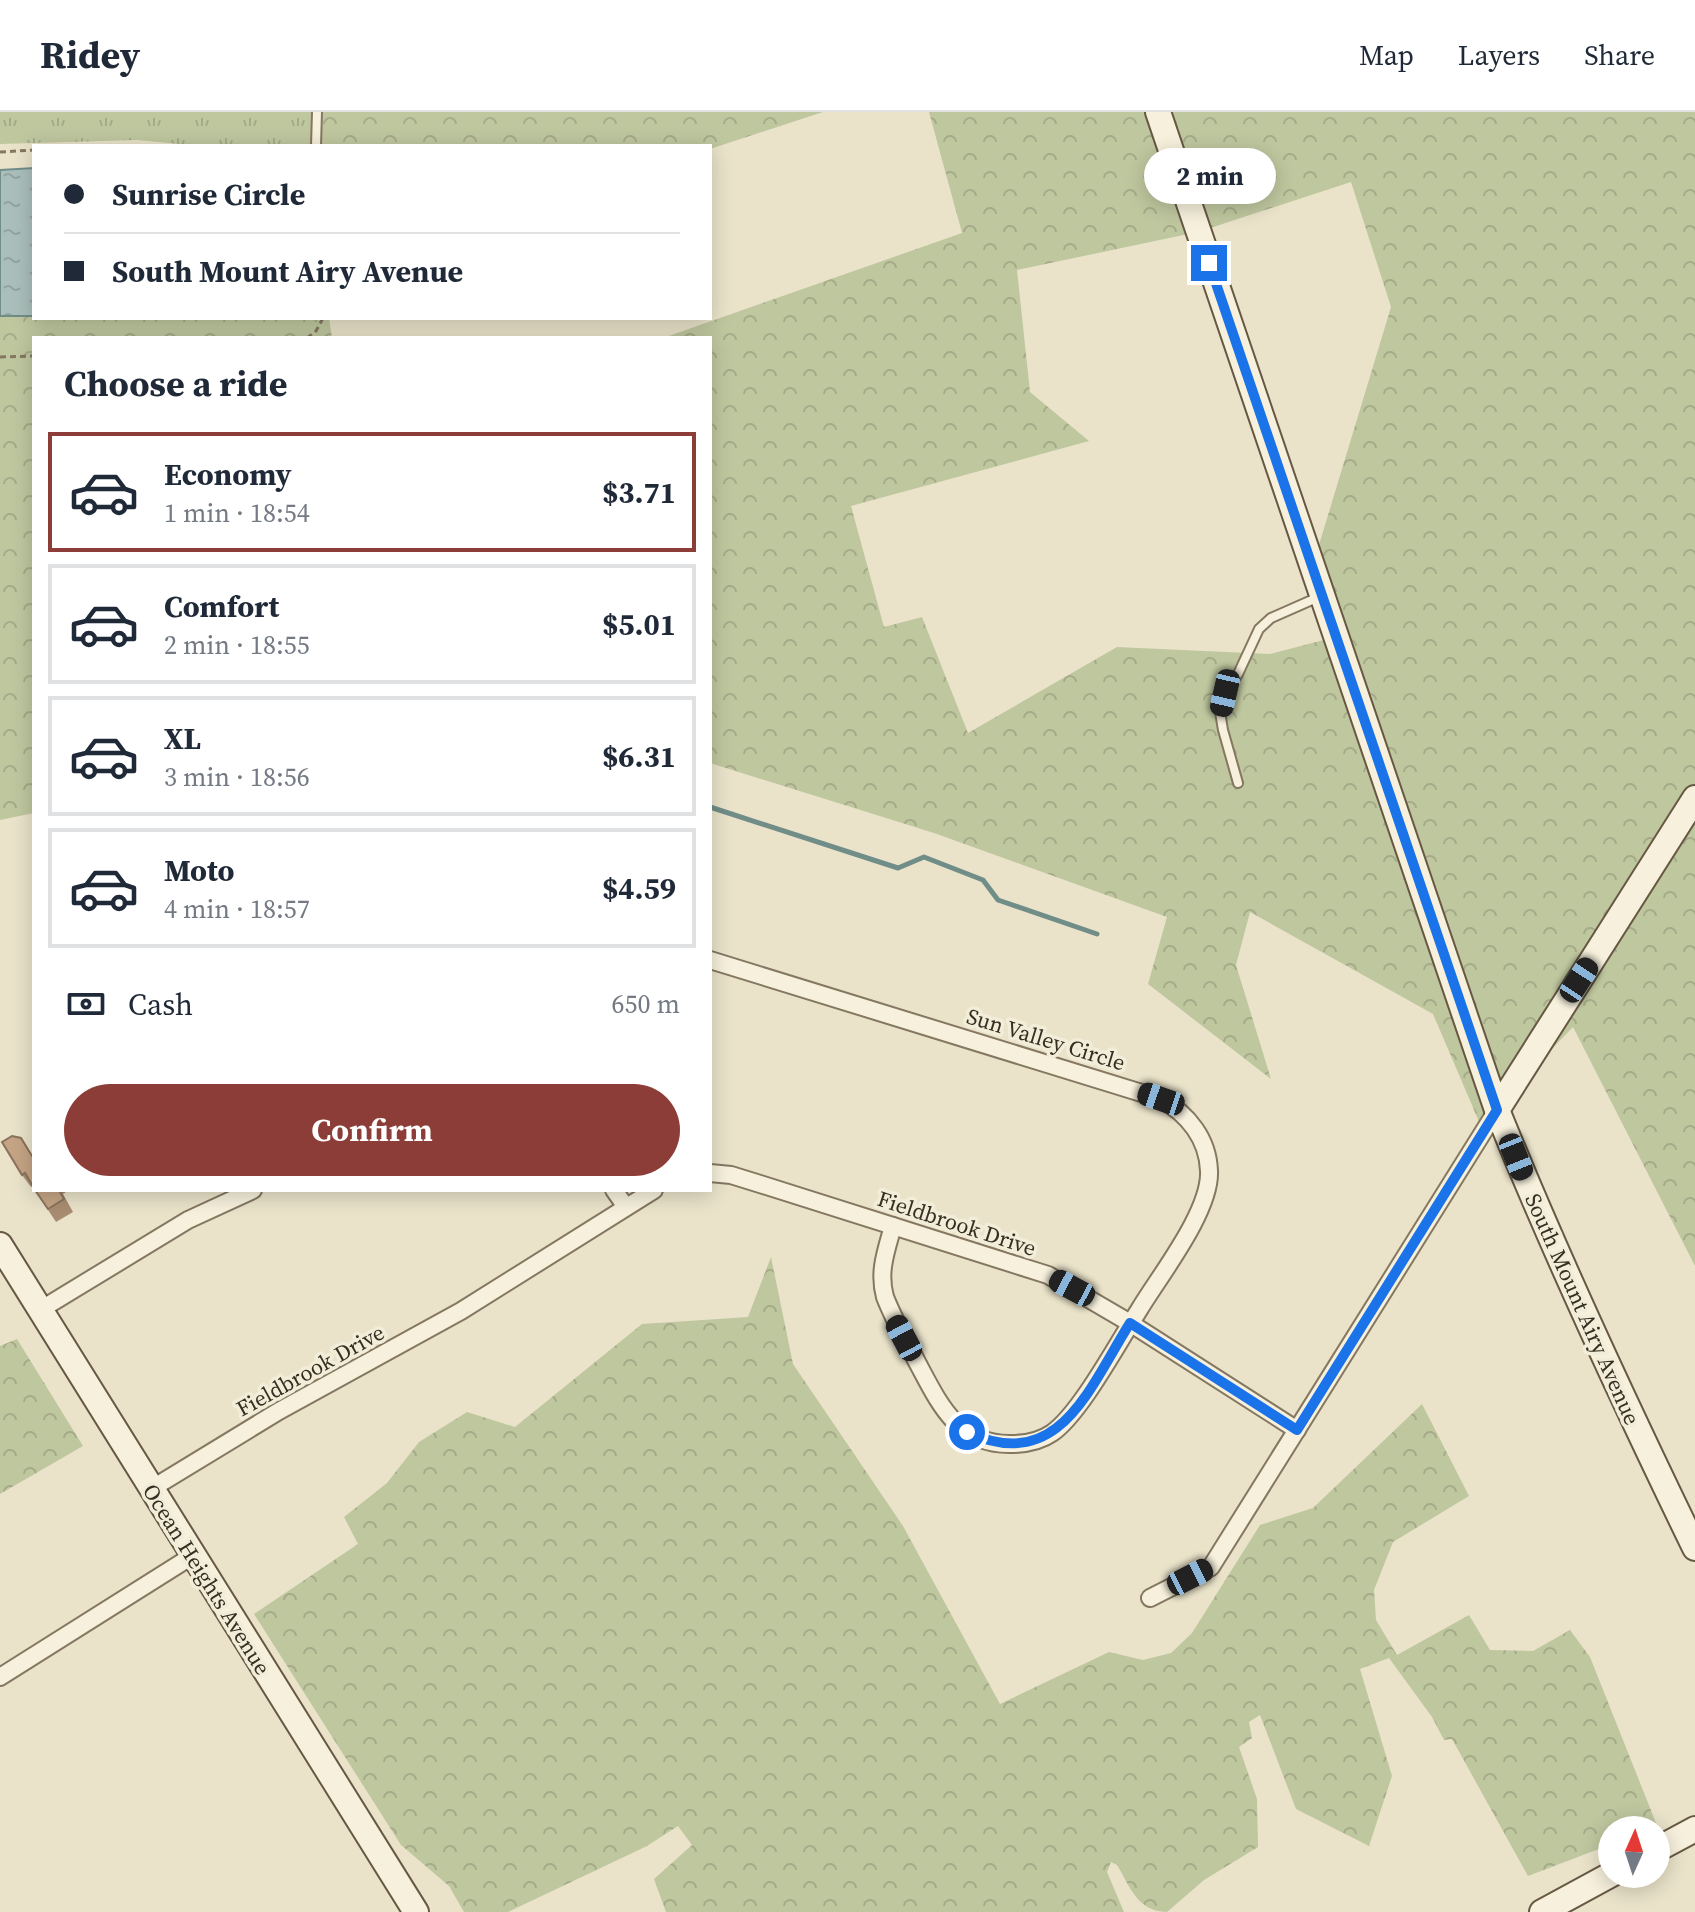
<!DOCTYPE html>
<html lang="en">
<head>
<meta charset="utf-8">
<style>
	:root { --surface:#fff; --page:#f2f2f3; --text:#1f2937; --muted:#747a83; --line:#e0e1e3; --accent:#8d3d37 }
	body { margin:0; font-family:"Source Serif 4",serif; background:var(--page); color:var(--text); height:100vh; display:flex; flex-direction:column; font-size:30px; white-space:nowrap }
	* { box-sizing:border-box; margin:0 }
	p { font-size:26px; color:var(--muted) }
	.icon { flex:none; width:44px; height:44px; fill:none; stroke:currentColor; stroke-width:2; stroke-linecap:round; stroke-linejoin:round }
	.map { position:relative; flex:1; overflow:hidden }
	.panel { position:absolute; left:32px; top:224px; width:680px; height:856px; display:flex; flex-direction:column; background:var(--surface); border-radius:0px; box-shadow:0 4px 20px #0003 }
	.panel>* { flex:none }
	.top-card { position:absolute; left:32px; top:32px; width:680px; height:176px; border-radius:0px; box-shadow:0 4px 20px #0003; display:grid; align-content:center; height:176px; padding:0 32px; background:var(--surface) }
	.needle { width:52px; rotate:3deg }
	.fabs { position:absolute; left:1598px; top:1704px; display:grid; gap:16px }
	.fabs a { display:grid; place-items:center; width:72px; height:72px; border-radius:50%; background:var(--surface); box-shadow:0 4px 20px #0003; font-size:40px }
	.end { position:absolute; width:36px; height:36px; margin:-18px; border:10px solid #1a73e8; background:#fff; box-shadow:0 0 0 4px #fff }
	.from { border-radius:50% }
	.bubble { position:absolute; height:56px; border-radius:28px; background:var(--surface); box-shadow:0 4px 20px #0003; font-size:26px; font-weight:700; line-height:56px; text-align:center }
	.car { position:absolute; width:24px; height:48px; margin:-24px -12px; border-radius:10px; box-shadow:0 0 6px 2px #0007; background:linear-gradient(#222 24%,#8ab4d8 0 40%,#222 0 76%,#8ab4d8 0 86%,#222 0) }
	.top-card b { display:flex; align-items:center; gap:28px; height:76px; font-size:30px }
	.top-card b+b { border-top:2px solid var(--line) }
	.top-card i { width:20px; height:20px; background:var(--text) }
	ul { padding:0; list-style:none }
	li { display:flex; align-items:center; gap:24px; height:120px; margin:0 16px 12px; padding:0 16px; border:4px solid var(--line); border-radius:0px }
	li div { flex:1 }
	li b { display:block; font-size:30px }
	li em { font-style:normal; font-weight:700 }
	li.on { border-color:var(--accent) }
	li>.icon { width:72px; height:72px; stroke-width:1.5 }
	h2 { padding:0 32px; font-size:36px; line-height:96px }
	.pay { display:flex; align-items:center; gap:20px; height:88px; padding:0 32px; font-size:30px }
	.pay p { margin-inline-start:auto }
	.primary-button { display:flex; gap:16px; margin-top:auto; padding:16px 32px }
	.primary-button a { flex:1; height:92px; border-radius:48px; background:var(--accent); color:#fff; font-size:32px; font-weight:700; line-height:92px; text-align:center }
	header { display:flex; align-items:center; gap:48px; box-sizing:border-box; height:112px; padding:0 40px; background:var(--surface); border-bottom:2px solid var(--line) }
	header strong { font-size:38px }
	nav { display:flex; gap:44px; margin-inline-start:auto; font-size:28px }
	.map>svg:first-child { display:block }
	.grass { fill:url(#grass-tufts) }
	.forest { fill:url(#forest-crowns); fill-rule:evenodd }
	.water { fill:url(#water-ripples); stroke:#718d88; stroke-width:2 }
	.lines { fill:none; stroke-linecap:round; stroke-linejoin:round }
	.stream { stroke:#718d88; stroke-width:5 }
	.lane-casing { stroke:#857760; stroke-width:12 }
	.street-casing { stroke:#857760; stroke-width:20 }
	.secondary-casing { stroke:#675843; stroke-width:28 }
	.path { stroke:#857760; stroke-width:3; stroke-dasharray:6 4; stroke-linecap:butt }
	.lane { stroke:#f6f0dc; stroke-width:8 }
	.street { stroke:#f6f0dc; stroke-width:16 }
	.secondary { stroke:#f6f0dc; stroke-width:24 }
	.wall { fill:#a98d72 }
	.building { fill:#c4a484; stroke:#89735c; stroke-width:2 }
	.route { stroke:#1a73e8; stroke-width:10 }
	.labels { text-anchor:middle; stroke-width:7; stroke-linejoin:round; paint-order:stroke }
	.street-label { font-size:22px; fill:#372e22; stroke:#f2edd9 }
</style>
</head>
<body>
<header>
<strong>Ridey</strong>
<nav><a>Map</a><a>Layers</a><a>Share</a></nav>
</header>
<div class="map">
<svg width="1695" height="1800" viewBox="0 0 1695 1800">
	<defs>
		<pattern id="grass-tufts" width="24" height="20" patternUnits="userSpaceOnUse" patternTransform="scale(2)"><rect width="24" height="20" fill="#bfc79f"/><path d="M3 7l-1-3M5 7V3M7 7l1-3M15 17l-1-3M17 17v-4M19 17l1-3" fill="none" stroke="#a5ab89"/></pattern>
		<pattern id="forest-crowns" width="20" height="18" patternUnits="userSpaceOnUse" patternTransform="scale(2)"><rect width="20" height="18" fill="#bfc79f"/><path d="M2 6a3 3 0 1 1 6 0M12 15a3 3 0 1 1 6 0" fill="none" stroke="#a5ab89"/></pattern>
		<pattern id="water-ripples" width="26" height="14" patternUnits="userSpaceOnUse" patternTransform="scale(2)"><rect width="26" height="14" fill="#aabfbb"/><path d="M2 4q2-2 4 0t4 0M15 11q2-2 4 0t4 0" fill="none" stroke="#93a4a0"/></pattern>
	</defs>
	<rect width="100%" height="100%" fill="#eae3ca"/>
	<polygon class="grass" points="0,0 337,0 338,34 200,34 137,28 0,32"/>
	<g class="forest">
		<polygon points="318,0 823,0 710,37 710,34 318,34"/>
		<path d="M929 0H1695V1154L1573 915 1480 1012 1433 902 1250 800 1236 853 1271 967 1148 872 1167 805 934 721 710 651V226H663L962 121ZM1351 70 1391 195 1312 456 1339 524 1270 542 1117 535 968 621 922 505 884 515 851 394 1089 329 1030 280 1017 158 1198 120Z"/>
		<polygon points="0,204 329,206 332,226 34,226 34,701 0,708"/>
		<path d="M771 1145 793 1252 903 1414 1000 1592 1109 1540 1143 1548 1171 1541 1192 1521 1260 1413 1313 1396 1422 1292 1469 1384 1393 1430 1374 1478 1376 1508 1397 1543 1469 1503 1490 1538 1533 1539 1570 1518 1590 1545 1656 1711 1641 1718H1612V1732L1528 1764 1452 1627 1444 1628 1432 1605 1389 1546 1360 1557 1392 1664 1369 1734 1296 1697 1260 1603 1249 1610 1252 1626 1239 1635 1257 1687 1258 1735 1204 1768 1167 1800C1137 1799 1131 1776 1117 1753L1111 1750 1107 1760 1124 1800H666L654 1767 692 1733 678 1714 647 1734 508 1800H464L449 1774 401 1733 254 1502 358 1432 344 1405 387 1371 419 1330 467 1300 515 1315 642 1212 748 1205Z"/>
		<polygon points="17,1227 83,1334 0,1382 0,1234"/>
	</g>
	<polygon class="water" points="34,56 34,204 0,204 0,58"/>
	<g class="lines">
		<polyline class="stream" points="710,695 898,756 924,745 983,768 998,788 1097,822"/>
		<defs>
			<g id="lane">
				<polyline points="316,34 317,0"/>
				<polyline points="1238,671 1223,618 1220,600 1225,581 1238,562 1259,517 1271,506 1321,484"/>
			</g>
			<g id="street">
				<path d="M710 848 1161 987C1188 1002 1208 1027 1209 1059 1211 1099 1160 1163 1139 1198 1119 1229 1080 1302 1052 1321 1039 1330 1026 1332 1011 1332 957 1333 939 1291 917 1250 906 1229 894 1208 885 1185 878 1160 886 1139 893 1114"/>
				<polyline points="710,1061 731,1063 760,1072 1048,1163 1130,1211 1297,1318"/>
				<polyline points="614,1078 626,1095"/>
				<polyline points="40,1198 188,1108 253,1078"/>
				<polyline points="151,1377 279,1299 461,1199 654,1078"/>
				<polyline points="1150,1486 1211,1455 1497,998"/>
				<polyline points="0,1565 192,1444"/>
			</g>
			<g id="secondary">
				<path d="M1158 0 1497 998C1557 1147 1625 1292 1695 1436"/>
				<polyline points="1497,998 1695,686"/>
				<polyline points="0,1133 416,1800"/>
				<polyline points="1656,1738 1695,1717"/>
				<polyline points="1542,1800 1612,1762"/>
			</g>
		</defs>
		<use href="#lane" class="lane-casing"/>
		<use href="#street" class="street-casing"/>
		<use href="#secondary" class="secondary-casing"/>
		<g class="path">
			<polyline points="112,34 121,34"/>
			<polyline points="0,40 34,38"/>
			<polyline points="307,226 316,219 323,206"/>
			<polyline points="0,245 34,244"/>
		</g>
		<use href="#lane" class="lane"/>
		<use href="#street" class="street"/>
		<use href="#secondary" class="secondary"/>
	</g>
	<g class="wall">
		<polygon points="12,1024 33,1074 31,1075 22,1063"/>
		<polygon points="35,1078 65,1078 66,1080 63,1082 73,1100 56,1110"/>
	</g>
	<g class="building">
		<polygon points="12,1024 21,1026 32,1044 34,1043 34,1076 25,1061 22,1063 2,1030"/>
		<polygon points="35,1078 59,1078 64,1087 48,1097"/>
	</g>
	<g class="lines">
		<path class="route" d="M967 1320C1059 1363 1089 1276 1130 1211L1297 1318 1497 998 1209 151"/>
	</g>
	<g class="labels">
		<g class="street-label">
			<text transform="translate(1046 927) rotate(17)" y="8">Sun Valley Circle</text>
			<text transform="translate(957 1111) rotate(18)" y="8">Fieldbrook Drive</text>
			<text transform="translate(1583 1197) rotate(66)" y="8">South Mount Airy Avenue</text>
			<text transform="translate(310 1258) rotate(-29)" y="8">Fieldbrook Drive</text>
			<text transform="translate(207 1467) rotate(58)" y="8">Ocean Heights Avenue</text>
		</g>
	</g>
</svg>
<div class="fabs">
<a><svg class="needle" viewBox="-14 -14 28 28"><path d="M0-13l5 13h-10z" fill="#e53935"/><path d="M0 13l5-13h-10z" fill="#747a83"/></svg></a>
</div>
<i class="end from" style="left:967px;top:1320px"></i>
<i class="end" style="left:1209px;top:151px"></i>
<div class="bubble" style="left:1144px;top:36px;width:132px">2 min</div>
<i class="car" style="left:1225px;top:581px;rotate:193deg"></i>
<i class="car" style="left:1579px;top:868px;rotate:33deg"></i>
<i class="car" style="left:1161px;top:987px;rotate:289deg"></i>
<i class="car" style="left:1516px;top:1045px;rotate:158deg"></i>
<i class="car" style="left:1072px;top:1176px;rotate:298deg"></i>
<i class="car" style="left:904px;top:1226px;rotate:332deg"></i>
<i class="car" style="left:1190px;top:1465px;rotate:63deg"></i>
<div class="top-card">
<b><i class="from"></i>Sunrise Circle</b>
<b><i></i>South Mount Airy Avenue</b>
</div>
<section class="panel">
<h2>Choose a ride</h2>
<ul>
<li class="on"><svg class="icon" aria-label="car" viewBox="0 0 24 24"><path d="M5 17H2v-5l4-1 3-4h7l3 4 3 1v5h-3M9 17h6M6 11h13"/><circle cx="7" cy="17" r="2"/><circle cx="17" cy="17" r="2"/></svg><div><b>Economy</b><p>1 min · 18:54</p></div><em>$3.71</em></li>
<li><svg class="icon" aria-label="car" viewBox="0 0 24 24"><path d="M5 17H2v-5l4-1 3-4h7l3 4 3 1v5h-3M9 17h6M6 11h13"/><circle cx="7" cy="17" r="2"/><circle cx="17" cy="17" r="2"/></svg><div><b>Comfort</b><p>2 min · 18:55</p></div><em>$5.01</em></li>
<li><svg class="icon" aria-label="car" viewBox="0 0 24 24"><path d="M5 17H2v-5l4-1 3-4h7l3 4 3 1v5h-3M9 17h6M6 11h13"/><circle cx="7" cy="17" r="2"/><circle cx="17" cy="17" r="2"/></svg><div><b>XL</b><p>3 min · 18:56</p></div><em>$6.31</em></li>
<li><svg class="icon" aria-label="car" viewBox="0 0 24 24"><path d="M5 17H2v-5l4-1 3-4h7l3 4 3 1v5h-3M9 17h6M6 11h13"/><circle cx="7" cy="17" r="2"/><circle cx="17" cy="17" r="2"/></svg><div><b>Moto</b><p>4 min · 18:57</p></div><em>$4.59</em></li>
</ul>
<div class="pay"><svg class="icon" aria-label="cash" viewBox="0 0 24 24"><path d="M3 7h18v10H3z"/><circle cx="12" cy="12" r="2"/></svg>Cash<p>650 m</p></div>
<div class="primary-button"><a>Confirm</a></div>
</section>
</div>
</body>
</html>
